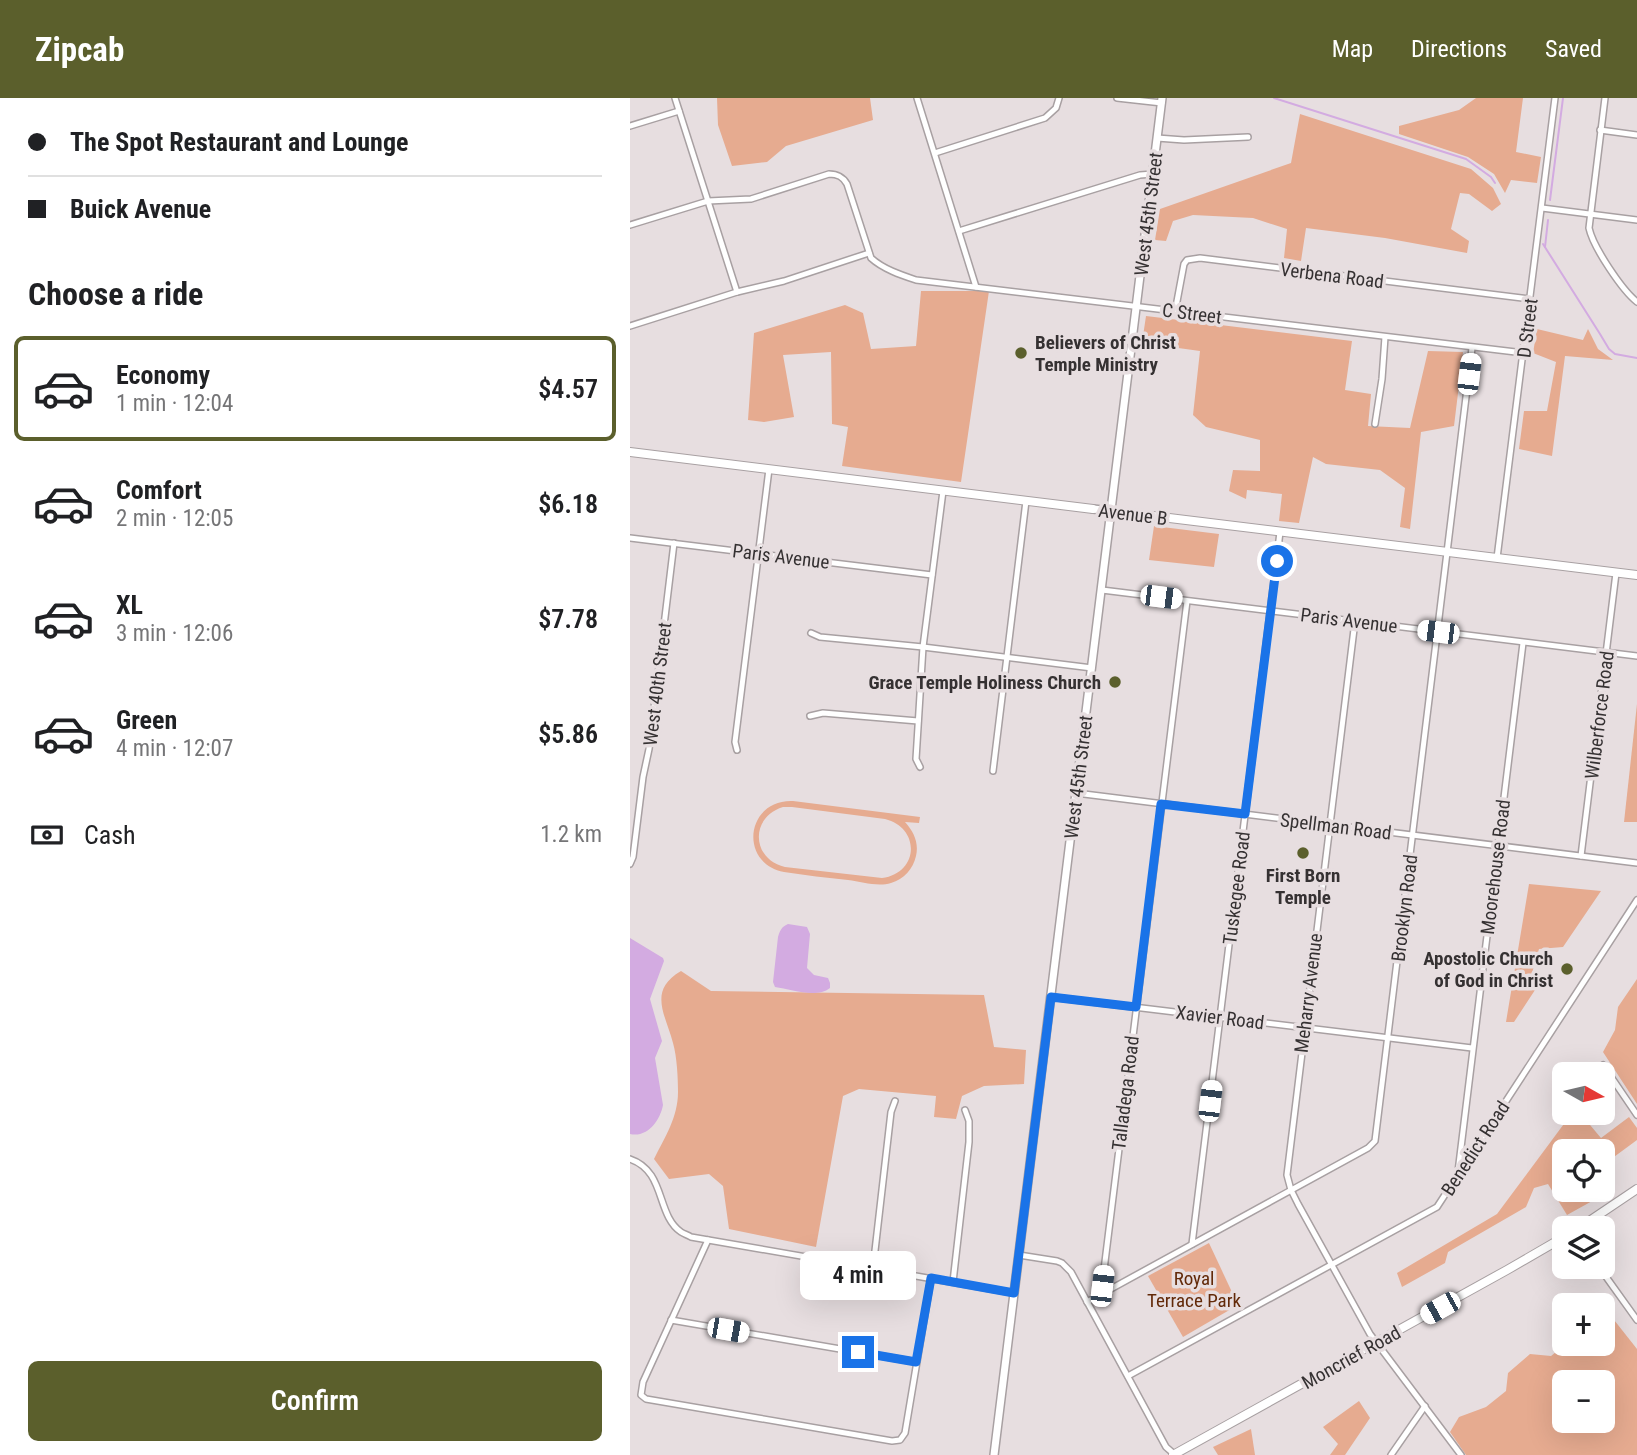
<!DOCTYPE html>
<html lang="en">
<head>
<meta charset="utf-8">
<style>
	:root { --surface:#fff; --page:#f2f2f2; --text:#202124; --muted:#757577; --line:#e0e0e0; --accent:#5b5f2c }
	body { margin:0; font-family:"Roboto Condensed",sans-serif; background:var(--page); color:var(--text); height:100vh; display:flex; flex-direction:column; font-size:26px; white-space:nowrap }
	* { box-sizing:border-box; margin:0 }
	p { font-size:23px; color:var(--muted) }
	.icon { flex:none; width:38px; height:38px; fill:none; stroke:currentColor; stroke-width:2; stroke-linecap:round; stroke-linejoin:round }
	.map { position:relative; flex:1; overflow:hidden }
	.details { display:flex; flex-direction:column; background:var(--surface); width:630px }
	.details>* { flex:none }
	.hud { display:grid; align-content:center; height:154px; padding:0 28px; background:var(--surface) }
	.needle { width:46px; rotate:98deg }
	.fabs { position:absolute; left:922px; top:964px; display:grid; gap:14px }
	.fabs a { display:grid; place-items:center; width:63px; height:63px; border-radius:10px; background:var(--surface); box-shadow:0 7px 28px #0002; font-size:35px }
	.end { position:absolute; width:32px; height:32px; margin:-16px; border:9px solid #1a73e8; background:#fff; box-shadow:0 0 0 4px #fff }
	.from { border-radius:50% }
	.bubble { position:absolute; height:49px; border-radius:10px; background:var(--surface); box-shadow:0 7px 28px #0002; font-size:23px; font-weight:600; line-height:49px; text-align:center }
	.car { position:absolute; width:21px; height:42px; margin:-21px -10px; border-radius:9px; box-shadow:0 0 5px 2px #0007; background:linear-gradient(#fff 24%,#345 0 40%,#fff 0 76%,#345 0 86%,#fff 0) }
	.hud b { display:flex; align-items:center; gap:24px; height:66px; font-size:26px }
	.hud b+b { border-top:2px solid var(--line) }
	.hud i { width:18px; height:18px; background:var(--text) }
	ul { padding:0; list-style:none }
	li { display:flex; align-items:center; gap:21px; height:105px; margin:0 14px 10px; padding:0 14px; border:4px solid transparent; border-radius:10px }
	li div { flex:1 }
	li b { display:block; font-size:26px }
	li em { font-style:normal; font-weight:600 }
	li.active { border-color:var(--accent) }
	li>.icon { width:63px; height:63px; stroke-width:1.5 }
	h2 { padding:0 28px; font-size:32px; line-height:84px }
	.pay { display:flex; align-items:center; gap:18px; height:77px; padding:0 28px; font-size:26px }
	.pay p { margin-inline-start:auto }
	.cta { display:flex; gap:14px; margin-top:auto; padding:14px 28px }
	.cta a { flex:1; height:80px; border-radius:10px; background:var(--accent); color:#fff; font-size:28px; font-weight:600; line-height:80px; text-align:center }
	header { display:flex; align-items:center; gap:42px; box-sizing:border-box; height:98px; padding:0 35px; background:var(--accent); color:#fff }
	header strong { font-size:33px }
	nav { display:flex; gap:38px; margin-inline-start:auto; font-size:24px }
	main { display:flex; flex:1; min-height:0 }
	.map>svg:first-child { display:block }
	.green { fill:#e6ab90; fill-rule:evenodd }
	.water { fill:#d3abe1 }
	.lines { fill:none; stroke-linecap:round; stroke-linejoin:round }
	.stream { stroke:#d3abe1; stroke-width:2 }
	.minor-casing { stroke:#a8a0a2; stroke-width:8 }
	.tertiary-casing { stroke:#a8a0a2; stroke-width:10 }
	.secondary-casing { stroke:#a8a0a2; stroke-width:10 }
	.minor { stroke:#fff; stroke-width:5 }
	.tertiary { stroke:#fff; stroke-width:7 }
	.secondary { stroke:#fff; stroke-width:8 }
	.route { stroke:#1a73e8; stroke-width:9 }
	.poi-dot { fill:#5b5f2c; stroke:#e7dee0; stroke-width:2.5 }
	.labels { text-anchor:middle; stroke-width:7; stroke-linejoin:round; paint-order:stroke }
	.street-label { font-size:19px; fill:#353132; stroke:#e7dee0 }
	.poi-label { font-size:19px; font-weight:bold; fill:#353132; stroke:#e7dee0; text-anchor:end }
	.park-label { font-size:19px; fill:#622908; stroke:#e7dee0 }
</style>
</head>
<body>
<header>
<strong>Zipcab</strong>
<nav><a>Map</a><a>Directions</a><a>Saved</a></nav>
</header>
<main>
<section class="details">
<div class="hud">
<b><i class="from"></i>The Spot Restaurant and Lounge</b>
<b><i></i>Buick Avenue</b>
</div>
<h2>Choose a ride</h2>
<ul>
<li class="active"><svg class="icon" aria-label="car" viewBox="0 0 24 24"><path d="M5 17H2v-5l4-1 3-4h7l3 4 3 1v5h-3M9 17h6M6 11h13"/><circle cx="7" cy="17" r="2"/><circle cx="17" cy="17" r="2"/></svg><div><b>Economy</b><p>1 min · 12:04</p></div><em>$4.57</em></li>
<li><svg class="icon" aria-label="car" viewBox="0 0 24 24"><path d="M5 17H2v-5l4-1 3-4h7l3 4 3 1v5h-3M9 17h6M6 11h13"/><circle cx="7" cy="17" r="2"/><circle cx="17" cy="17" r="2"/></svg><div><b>Comfort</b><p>2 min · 12:05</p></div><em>$6.18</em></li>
<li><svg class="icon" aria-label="car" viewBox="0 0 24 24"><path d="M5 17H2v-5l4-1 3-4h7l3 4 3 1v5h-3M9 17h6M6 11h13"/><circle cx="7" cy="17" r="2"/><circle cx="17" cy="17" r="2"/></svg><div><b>XL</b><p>3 min · 12:06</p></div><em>$7.78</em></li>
<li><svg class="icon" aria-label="car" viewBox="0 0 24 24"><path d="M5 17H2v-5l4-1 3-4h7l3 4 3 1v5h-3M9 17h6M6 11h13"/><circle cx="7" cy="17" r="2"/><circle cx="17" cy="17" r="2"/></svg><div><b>Green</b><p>4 min · 12:07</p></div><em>$5.86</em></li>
</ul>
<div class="pay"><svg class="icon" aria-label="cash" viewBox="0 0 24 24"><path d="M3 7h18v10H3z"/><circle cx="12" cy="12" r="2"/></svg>Cash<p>1.2 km</p></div>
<div class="cta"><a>Confirm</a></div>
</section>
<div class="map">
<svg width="1007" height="1357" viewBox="0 0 1007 1357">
	<rect width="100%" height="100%" fill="#e7dee0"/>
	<g class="green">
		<polygon points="87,0 240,0 243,22 156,48 137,64 102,68 88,27"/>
		<polygon points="846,0 893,0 886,54 911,59 907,85 881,82 875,95 864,76 838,59 769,36 769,28 829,12"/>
		<polygon points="670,16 841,71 863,90 871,106 862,113 839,96 830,95 821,131 839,143 837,155 755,140 676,130 671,163 654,160 657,131 623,120 563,117 543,123 536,143 525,142 530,111 661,65"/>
		<polygon points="291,193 359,193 331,384 212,368 218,329 202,326 201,254 153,257 164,319 134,324 118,322 124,235 215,207 233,215 241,251 286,248"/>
		<polygon points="516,218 722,243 715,292 741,296 738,328 780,330 798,253 833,254 824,328 791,334 780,431 770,429 775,390 750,372 696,366 683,359 669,425 649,423 652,396 617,392 616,401 599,393 603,372 630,373 630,342 576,329 563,317 570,253 512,245"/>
		<polygon points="907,231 953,242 958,231 968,251 983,262 935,258 922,358 889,351 894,313 917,313 926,264 903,255"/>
		<polygon points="524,428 589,436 584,469 519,462"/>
		<polygon points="1007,606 1007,724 994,724"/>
		<path d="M163 703 290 719 289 725 275 724C284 734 289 745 286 758 283 771 274 781 261 785 248 789 232 784 218 782 197 780 175 777 154 774 108 765 116 701 163 703ZM153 709H162L255 721C291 730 289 775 252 780L155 769C121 761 120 719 153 709Z"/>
		<polygon points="899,786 971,793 933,849 909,851 902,875 905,892 884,924 876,924"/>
		<path d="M51 873 81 893 354 897 364 949 396 952 394 986 354 988 332 998 326 1021 304 1019 306 998 229 991 213 998 186 1149 99 1131 93 1088 79 1076 39 1081 24 1061C35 1039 48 1019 48 994 48 980 47 959 43 945 36 917 17 893 51 873Z"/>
		<polygon points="1007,881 1007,1006 973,954 985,932 988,909"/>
		<polygon points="942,1015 950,1015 971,1040 999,1019 1007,1030 1007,1042 973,1067 973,1054 934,1054 934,1092 958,1092 964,1102 937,1117 918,1086 904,1090 896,1109 818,1154 815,1165 772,1189 767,1175 867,1116"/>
		<polygon points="579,1145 608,1207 553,1239 518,1178"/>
		<path d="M977 1213 1007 1251V1357H836L820 1334 829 1319 856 1309 876 1293 878 1275 900 1256 921 1258 936 1246H973V1216ZM934 1284H973V1323H934Z"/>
		<polygon points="729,1303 740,1320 715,1357 700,1357 708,1346 693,1329"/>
		<polygon points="621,1331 625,1357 588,1357 583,1349"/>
	</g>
	<g class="water">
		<path d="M158 826 177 829 180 836 177 870 184 877 198 880 200 885V890C186 901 161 891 145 889L143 884 148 839C150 833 151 829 158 826Z"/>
		<path d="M0 840 33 860 34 863 20 901 32 943 25 960 33 1007C30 1023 17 1040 0 1036Z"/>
	</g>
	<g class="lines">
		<g class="stream">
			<polyline points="644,0 836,61 861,79 865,85"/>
			<polyline points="920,102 933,0"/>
			<polyline points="913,146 970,236 979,251 985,256 1007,260"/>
			<polyline points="915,149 918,122"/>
		</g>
		<defs>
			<g id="minor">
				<polyline points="45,0 107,194"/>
				<polyline points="287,0 346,189"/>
				<polyline points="487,0 532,5"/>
				<path d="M975 0 959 130C963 149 992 192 1007 204"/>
				<polyline points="0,28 49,13"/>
				<polyline points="970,32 1007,37"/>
				<polyline points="527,40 554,42 618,39"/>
				<polyline points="305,55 415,20 426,10 429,0"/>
				<polyline points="912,110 1007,122"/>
				<path d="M0 127 78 103 121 101 199 76C208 76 213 79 217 86L241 160C253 171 271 177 286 182L894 255"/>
				<polyline points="329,133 510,77 523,76"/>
				<polyline points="545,214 554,166 557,162 570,160 900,201"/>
				<polyline points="0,228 107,194 154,183 239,155"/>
				<polyline points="745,326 752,281 755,239"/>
				<polyline points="0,440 302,477"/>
				<polyline points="867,460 925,0"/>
				<polyline points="472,492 1007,558"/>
				<polyline points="725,523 657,1077 661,1092 668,1106 740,1236 831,1357"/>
				<polyline points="181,535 190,539 293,549 462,570"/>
				<polyline points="180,618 193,615 288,623"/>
				<polyline points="107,652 105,644 139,371"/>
				<polyline points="290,669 286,661 293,549 313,393"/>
				<polyline points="363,673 396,403"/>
				<polyline points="446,695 1007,765"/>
				<polyline points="951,758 986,475"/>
				<polyline points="0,766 3,759 13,679 19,651 44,445"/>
				<polyline points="421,899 842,950"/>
				<polyline points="973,967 1007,1017"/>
				<path d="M0 1061C36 1073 26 1117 51 1134 54 1136 58 1137 61 1139L384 1195"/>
				<polyline points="828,1074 893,545"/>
				<polyline points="78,1142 13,1284 11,1297 16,1301 262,1343 270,1342 275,1335 301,1180"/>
				<polyline points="562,1146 650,434"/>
				<polyline points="389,1157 427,1163 432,1165 441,1174 536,1349 544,1356"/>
				<polyline points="969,1169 1007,1222"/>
				<polyline points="243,1170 261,1014 265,1003"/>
				<polyline points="323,1184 339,1044 339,1023 335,1012"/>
				<polyline points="471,1196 557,503"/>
				<polyline points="457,1204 738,1050 745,1043 842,250"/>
				<polyline points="41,1222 286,1264"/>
				<polyline points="498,1278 807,1109 1007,802"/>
				<polyline points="761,1357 795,1308"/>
			</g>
			<g id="tertiary">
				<polyline points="463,411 482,413"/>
				<polyline points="364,1357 532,0"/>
			</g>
			<g id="secondary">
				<polyline points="0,354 463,411"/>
				<polyline points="482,413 1007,477"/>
				<polyline points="949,1130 1007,1091"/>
				<polyline points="543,1357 877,1172 934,1139"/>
			</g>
		</defs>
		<use href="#minor" class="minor-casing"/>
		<use href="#tertiary" class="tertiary-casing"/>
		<use href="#secondary" class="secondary-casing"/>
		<use href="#minor" class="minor"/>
		<use href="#tertiary" class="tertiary"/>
		<use href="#secondary" class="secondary"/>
	</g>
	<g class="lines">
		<polyline class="route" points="228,1254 286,1264 301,1180 384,1195 421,899 506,909 531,706 615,716 647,463"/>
	</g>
	<g class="poi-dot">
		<circle cx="391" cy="255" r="7"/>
		<circle cx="485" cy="584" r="7"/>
		<circle cx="673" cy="755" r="7"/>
		<circle cx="937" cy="871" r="7"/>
	</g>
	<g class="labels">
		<g class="street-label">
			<text transform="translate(518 116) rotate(-83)" y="7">West 45th Street</text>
			<text transform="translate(702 177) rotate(7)" y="7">Verbena Road</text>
			<text transform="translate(562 215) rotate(7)" y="7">C Street</text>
			<text transform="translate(897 230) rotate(-83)" y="7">D Street</text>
			<text transform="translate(503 416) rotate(7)" y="7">Avenue B</text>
			<text transform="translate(151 458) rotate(7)" y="7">Paris Avenue</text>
			<text transform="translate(719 522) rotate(7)" y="7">Paris Avenue</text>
			<text transform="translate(27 586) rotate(-83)" y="7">West 40th Street</text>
			<text transform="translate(969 617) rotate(-83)" y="7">Wilberforce Road</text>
			<text transform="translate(448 679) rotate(-83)" y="7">West 45th Street</text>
			<text transform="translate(706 728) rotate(7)" y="7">Spellman Road</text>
			<text transform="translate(865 769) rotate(-83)" y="7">Moorehouse Road</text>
			<text transform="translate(606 790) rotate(-83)" y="7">Tuskegee Road</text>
			<text transform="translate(774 810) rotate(-83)" y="7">Brooklyn Road</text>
			<text transform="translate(678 895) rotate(-83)" y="7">Meharry Avenue</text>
			<text transform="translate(590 919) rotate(7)" y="7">Xavier Road</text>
			<text transform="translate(495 995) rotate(-83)" y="7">Talladega Road</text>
			<text transform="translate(845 1050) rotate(-57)" y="7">Benedict Road</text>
			<text transform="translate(721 1259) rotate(-29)" y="7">Moncrief Road</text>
		</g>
		<g class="poi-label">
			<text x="405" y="251" text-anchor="start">Believers of Christ<tspan x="405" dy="22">Temple Ministry</tspan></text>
			<text x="471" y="591">Grace Temple Holiness Church</text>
			<text x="673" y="784" text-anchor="middle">First Born<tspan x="673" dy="22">Temple</tspan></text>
			<text x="923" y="867">Apostolic Church<tspan x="923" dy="22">of God in Christ</tspan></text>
		</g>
		<g class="park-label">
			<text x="564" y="1187">Royal<tspan x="564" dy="22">Terrace Park</tspan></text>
		</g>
	</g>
</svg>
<div class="fabs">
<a><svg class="needle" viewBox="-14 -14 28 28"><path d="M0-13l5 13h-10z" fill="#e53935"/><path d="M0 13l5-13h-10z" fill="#757577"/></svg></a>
<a><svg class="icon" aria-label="locate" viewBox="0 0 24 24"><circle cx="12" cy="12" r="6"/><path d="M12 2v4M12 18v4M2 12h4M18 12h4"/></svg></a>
<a><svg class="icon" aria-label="layers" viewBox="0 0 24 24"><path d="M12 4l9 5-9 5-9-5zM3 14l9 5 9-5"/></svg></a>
<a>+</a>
<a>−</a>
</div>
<i class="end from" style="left:647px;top:463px"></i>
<i class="end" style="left:228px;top:1254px"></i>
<div class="bubble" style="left:170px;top:1153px;width:116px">4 min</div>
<i class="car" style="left:839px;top:276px;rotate:7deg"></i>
<i class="car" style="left:531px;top:499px;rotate:97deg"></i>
<i class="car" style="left:808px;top:534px;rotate:277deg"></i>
<i class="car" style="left:580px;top:1003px;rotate:7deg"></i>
<i class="car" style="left:472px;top:1188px;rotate:7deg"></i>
<i class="car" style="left:810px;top:1210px;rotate:241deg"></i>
<i class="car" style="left:98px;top:1232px;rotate:100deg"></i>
</div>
</main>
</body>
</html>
